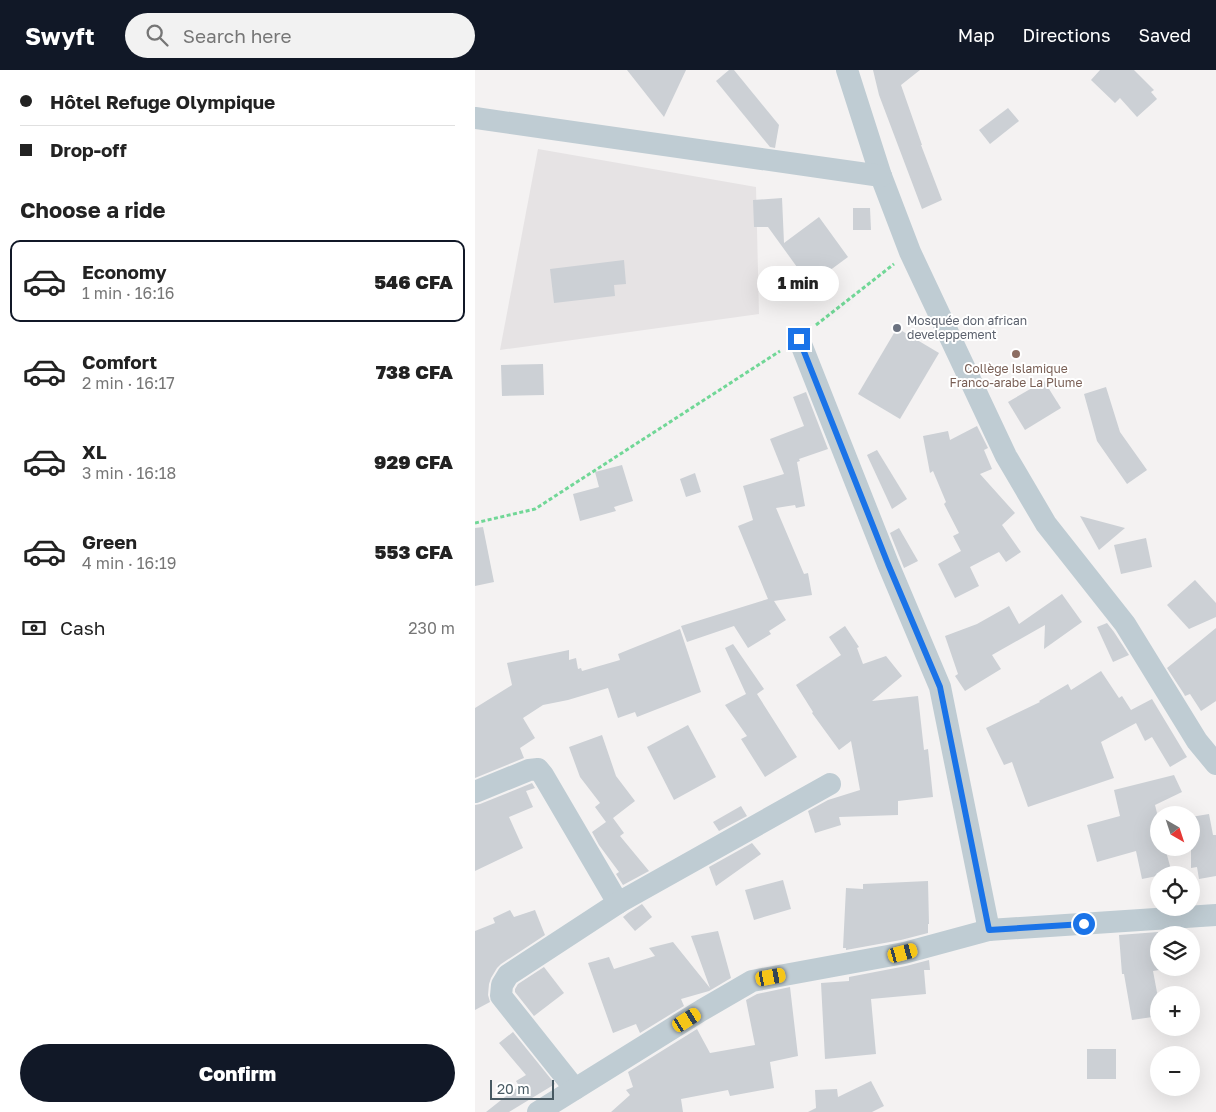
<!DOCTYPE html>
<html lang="en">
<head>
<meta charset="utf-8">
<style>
	:root { --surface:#fff; --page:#f2f2f2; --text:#222; --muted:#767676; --line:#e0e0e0; --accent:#111827 }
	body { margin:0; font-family:"Golos Text",sans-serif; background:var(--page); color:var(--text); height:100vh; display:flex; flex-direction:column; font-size:19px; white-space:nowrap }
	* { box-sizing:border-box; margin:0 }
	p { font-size:16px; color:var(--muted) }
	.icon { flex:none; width:28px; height:28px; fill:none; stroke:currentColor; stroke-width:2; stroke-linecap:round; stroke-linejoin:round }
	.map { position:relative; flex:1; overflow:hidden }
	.panel { display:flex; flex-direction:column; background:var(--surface); width:475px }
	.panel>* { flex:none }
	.banner { display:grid; align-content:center; height:110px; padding:0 20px; background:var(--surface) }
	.needle { width:32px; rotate:141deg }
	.fabs { position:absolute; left:675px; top:736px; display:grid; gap:10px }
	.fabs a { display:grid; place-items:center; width:50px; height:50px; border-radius:50%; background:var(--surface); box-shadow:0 5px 20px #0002; font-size:25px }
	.scale { position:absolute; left:15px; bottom:12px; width:64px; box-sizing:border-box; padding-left:5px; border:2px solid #475962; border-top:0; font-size:14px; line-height:18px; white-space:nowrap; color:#475962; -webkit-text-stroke:4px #fff; paint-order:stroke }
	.end { position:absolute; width:22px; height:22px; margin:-11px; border:6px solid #1a73e8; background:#fff; box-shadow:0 0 0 2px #fff }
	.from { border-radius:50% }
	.bubble { position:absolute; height:35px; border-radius:18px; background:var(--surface); box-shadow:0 5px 20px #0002; font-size:16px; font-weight:800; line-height:35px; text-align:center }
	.car { position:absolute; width:15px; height:30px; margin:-15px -8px; border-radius:6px; box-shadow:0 0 4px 1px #0007; background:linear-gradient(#f5c518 24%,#345 0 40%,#f5c518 0 76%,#345 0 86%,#f5c518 0) }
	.banner b { display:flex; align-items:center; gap:18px; height:48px; font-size:19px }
	.banner b+b { border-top:1px solid var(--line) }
	.banner i { width:12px; height:12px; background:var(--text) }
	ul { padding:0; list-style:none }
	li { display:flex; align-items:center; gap:15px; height:82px; margin:0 10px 8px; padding:0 10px; border:2px solid transparent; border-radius:10px }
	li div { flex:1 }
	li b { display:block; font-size:19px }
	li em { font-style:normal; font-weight:800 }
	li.on { border-color:var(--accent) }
	li>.icon { width:45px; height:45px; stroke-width:1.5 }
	h2 { padding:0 20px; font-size:22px; line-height:60px }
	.pay { display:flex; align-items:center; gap:12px; height:55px; padding:0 20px; font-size:19px }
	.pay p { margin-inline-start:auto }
	.primary-button { display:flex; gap:10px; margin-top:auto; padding:10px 20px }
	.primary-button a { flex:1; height:58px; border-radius:30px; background:var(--accent); color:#fff; font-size:20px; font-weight:800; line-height:58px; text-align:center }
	header { display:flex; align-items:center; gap:30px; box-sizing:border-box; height:70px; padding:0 25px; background:var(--accent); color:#fff }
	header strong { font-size:24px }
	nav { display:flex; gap:28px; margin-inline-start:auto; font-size:18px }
	.search { width:350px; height:45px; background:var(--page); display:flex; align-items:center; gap:12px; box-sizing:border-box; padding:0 18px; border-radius:28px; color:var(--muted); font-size:19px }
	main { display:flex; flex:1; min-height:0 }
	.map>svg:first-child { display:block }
	.education { fill:#e6e3e4 }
	.building { fill:#ccd0d5 }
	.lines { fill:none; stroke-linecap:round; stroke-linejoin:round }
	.path { stroke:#71d797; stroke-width:3; stroke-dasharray:4 2.5; stroke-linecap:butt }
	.minor { stroke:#bfccd3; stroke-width:22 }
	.route { stroke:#1a73e8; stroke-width:6 }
	.worship-dot { fill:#6b7280; stroke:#fff; stroke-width:2 }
	.education-dot { fill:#8d6e63; stroke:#fff; stroke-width:2 }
	.labels { text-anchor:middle; stroke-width:4; stroke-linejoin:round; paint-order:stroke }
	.worship-label { font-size:12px; fill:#5b616d; stroke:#fff; text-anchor:start }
	.education-label { font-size:12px; fill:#785e54; stroke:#fff }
</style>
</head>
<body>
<header>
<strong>Swyft</strong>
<div class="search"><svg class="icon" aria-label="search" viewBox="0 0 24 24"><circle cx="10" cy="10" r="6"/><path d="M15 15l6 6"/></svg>Search here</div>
<nav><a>Map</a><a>Directions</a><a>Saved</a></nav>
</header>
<main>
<section class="panel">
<div class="banner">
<b><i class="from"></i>Hôtel Refuge Olympique</b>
<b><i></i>Drop-off</b>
</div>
<h2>Choose a ride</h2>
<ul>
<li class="on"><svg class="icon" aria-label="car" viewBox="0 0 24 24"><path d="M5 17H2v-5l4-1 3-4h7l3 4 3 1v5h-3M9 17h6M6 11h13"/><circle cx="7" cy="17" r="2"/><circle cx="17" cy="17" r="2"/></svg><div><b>Economy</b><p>1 min · 16:16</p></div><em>546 CFA</em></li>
<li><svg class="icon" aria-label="car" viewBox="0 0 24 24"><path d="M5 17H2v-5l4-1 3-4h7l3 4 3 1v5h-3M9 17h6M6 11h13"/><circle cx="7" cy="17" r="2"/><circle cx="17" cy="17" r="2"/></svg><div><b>Comfort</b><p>2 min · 16:17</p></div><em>738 CFA</em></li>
<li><svg class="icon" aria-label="car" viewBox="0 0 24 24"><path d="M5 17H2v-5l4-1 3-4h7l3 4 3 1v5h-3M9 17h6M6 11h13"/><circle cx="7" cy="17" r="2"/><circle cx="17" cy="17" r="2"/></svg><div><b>XL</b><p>3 min · 16:18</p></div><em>929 CFA</em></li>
<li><svg class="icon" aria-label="car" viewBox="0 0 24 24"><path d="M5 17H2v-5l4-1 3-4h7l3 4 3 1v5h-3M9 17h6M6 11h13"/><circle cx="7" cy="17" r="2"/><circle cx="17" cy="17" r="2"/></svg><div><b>Green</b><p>4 min · 16:19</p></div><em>553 CFA</em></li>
</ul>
<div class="pay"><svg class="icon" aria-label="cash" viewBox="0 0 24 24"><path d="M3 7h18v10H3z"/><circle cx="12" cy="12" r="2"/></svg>Cash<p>230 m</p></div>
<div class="primary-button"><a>Confirm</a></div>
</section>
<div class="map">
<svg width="741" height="1042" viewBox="0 0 741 1042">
	<rect width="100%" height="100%" fill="#f4f2f2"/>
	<polygon class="education" points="63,79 281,117 284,244 25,280"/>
	<g class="building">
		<polygon points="152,0 211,0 189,47"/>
		<polygon points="254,0 259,0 304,55 300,78 295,77 241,11"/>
		<polygon points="398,0 445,0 426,15 447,75 446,75 467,130 447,139 404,25"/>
		<polygon points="625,0 659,0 679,20 676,22 682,29 662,47 645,28 640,33 616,10"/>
		<polygon points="533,38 544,51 515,74 504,60"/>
		<polygon points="307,128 309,173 344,147 373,187 335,215 293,157 279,157 278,130"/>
		<polygon points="378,138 395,138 396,160 378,160"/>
		<polygon points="149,190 151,214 139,215 140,226 79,233 75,199"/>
		<polygon points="422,258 464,283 425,349 383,324"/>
		<polygon points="68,294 69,325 27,326 26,295"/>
		<polygon points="569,311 586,338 550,360 533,332"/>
		<polygon points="631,317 645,362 672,400 652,414 622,371 609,324"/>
		<polygon points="331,322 353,379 324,389 325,391 322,392 330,436 321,438 320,435 301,438 329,504 333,503 337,525 299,531 311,550 294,561 296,564 273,578 259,556 212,572 206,556 293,529 263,456 278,450 268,416 309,404 295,369 329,356 318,327"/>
		<polygon points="502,356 513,378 509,380 517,399 505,404 540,443 527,455 546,482 531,492 524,482 495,497 504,516 480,528 463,494 486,481 478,466 484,463 469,434 471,432 458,401 455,403 448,366 473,361 475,370"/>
		<polygon points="402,380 432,429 417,439 392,385"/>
		<polygon points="147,395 158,431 139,437 141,441 105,451 98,424 124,417 120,402"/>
		<polygon points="220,403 226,422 211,427 205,409"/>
		<polygon points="605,446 650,458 624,480"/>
		<polygon points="8,457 19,512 0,516 0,458"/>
		<polygon points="424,458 443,491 429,498 415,463"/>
		<polygon points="671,468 677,497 646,504 639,475"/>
		<polygon points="720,510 741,533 741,547 714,559 692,535"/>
		<polygon points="587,524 607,552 569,579 570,555 517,585 526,599 490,621 480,606 483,604 470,566 502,554 534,536 544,554"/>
		<polygon points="632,553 639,562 654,585 638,592 622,557"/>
		<polygon points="370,556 384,577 382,578 388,594 411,586 427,606 397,631 443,626 449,680 453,679 458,727 423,731 423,745 364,747 366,755 340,763 333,741 353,730 385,720 376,671 364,680 337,643 338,642 321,615 366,585 354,567"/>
		<polygon points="741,558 741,631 726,641 715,624 710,626 709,624 692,598"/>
		<polygon points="205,559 226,622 162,647 160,642 143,648 133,618 93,630 68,635 48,648 60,668 45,678 49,688 0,708 0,638 37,615 32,593 94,580 94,590 101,588 103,599 106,598 107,601 145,590 143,584"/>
		<polygon points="258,574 289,619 282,624 322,687 290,707 266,669 272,666 250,635 271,624 250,578"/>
		<polygon points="626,601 644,628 647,626 656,640 677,629 712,687 695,697 677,667 670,671 661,653 626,672 639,708 553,737 537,692 529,695 511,658 565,632 564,631 593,614 596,620"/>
		<polygon points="213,655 241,707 199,730 172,677"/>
		<polygon points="127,665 141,706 160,731 138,748 149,763 145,766 174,801 148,815 141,804 144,802 124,775 117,762 131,752 120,737 125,733 105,707 94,677"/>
		<polygon points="699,705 707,722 680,735 684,751 684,778 690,778 697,803 667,809 661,781 622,792 612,755 645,746 639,720"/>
		<polygon points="57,713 60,718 51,721 58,737 34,747 48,778 0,801 0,735 5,734"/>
		<polygon points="266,736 272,746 244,761 238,752"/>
		<polygon points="734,744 738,765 741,765 741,806 724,809 722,797 716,798 716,747"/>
		<polygon points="277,773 286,784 241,816 234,797"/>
		<polygon points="308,810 316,839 279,850 270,820"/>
		<polygon points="453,811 454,854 453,854 453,863 426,870 371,880 371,878 368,878 371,818 388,819 388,814"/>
		<polygon points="167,834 177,847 160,861 148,847 153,843"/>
		<polygon points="35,840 39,847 60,840 70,865 26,894 22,898 16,908 14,914 13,925 15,932 0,940 0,861 20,853 18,848"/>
		<polygon points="243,861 256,908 234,921 206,929 209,936 165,963 161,954 138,963 113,893 134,887 139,899 180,886 174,878 198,872 235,918 216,866"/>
		<polygon points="683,862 684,900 678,901 684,933 684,946 657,950 649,904 647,904 644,865"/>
		<polygon points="454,890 455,900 449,900 451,924 396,929 401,984 350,989 346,913 374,911 374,907 431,896"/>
		<polygon points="69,897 89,923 59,946 40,922 40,919 43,914"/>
		<polygon points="315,917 323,986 295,992 299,1018 255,1026 253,1020 206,1029 208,1042 136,1042 155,1025 151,1020 158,1017 153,1002 222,959 235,983 280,975 271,930 282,924"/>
		<polygon points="38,962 80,1014 34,1042 11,1042 44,1016 41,1011 51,1005 24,973"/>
		<rect x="612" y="979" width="29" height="30"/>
		<polygon points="396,1011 409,1036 397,1042 333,1042 341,1038 340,1020 362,1019 363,1027"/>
	</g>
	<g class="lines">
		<g class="path">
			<polyline points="341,255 419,194"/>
			<polyline points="0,453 60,439 305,281"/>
		</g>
		<g class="minor">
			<polyline points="372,0 406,106 435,182 531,386 571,454 650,554 722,671 741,694"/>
			<polyline points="0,48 406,106"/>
			<polyline points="324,269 413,494 465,617 514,860"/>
			<polyline points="0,722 54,700 63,699 68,705 143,833"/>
			<polyline points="100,1019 26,926 27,915 33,905 143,833 355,714"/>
			<polyline points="63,1042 227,940 277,911 429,883 514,860 741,845"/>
		</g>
	</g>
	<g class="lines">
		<polyline class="route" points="324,269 413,494 465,617 514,860 609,854"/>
	</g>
	<circle class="worship-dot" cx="422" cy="258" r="5"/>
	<circle class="education-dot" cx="541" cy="284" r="5"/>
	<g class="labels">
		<g class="worship-label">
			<text x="432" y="255">Mosquée don african<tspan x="432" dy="14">develeppement</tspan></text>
		</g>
		<g class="education-label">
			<text x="541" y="303">Collège Islamique<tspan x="541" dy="14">Franco-arabe La Plume</tspan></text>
		</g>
	</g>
</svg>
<div class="fabs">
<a><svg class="needle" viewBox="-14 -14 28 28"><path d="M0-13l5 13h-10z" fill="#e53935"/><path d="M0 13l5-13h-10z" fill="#767676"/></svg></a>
<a><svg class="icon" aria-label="locate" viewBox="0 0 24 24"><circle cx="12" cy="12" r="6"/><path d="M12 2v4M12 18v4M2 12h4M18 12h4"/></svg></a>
<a><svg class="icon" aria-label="layers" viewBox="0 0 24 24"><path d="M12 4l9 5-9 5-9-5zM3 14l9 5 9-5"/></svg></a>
<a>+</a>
<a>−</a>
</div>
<div class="scale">20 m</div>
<i class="end from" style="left:609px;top:854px"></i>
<i class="end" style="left:324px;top:269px"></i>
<div class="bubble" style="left:282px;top:196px;width:82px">1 min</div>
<i class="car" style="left:428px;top:883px;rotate:75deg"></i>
<i class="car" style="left:296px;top:907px;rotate:80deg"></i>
<i class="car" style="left:212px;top:950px;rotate:58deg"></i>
</div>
</main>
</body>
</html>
